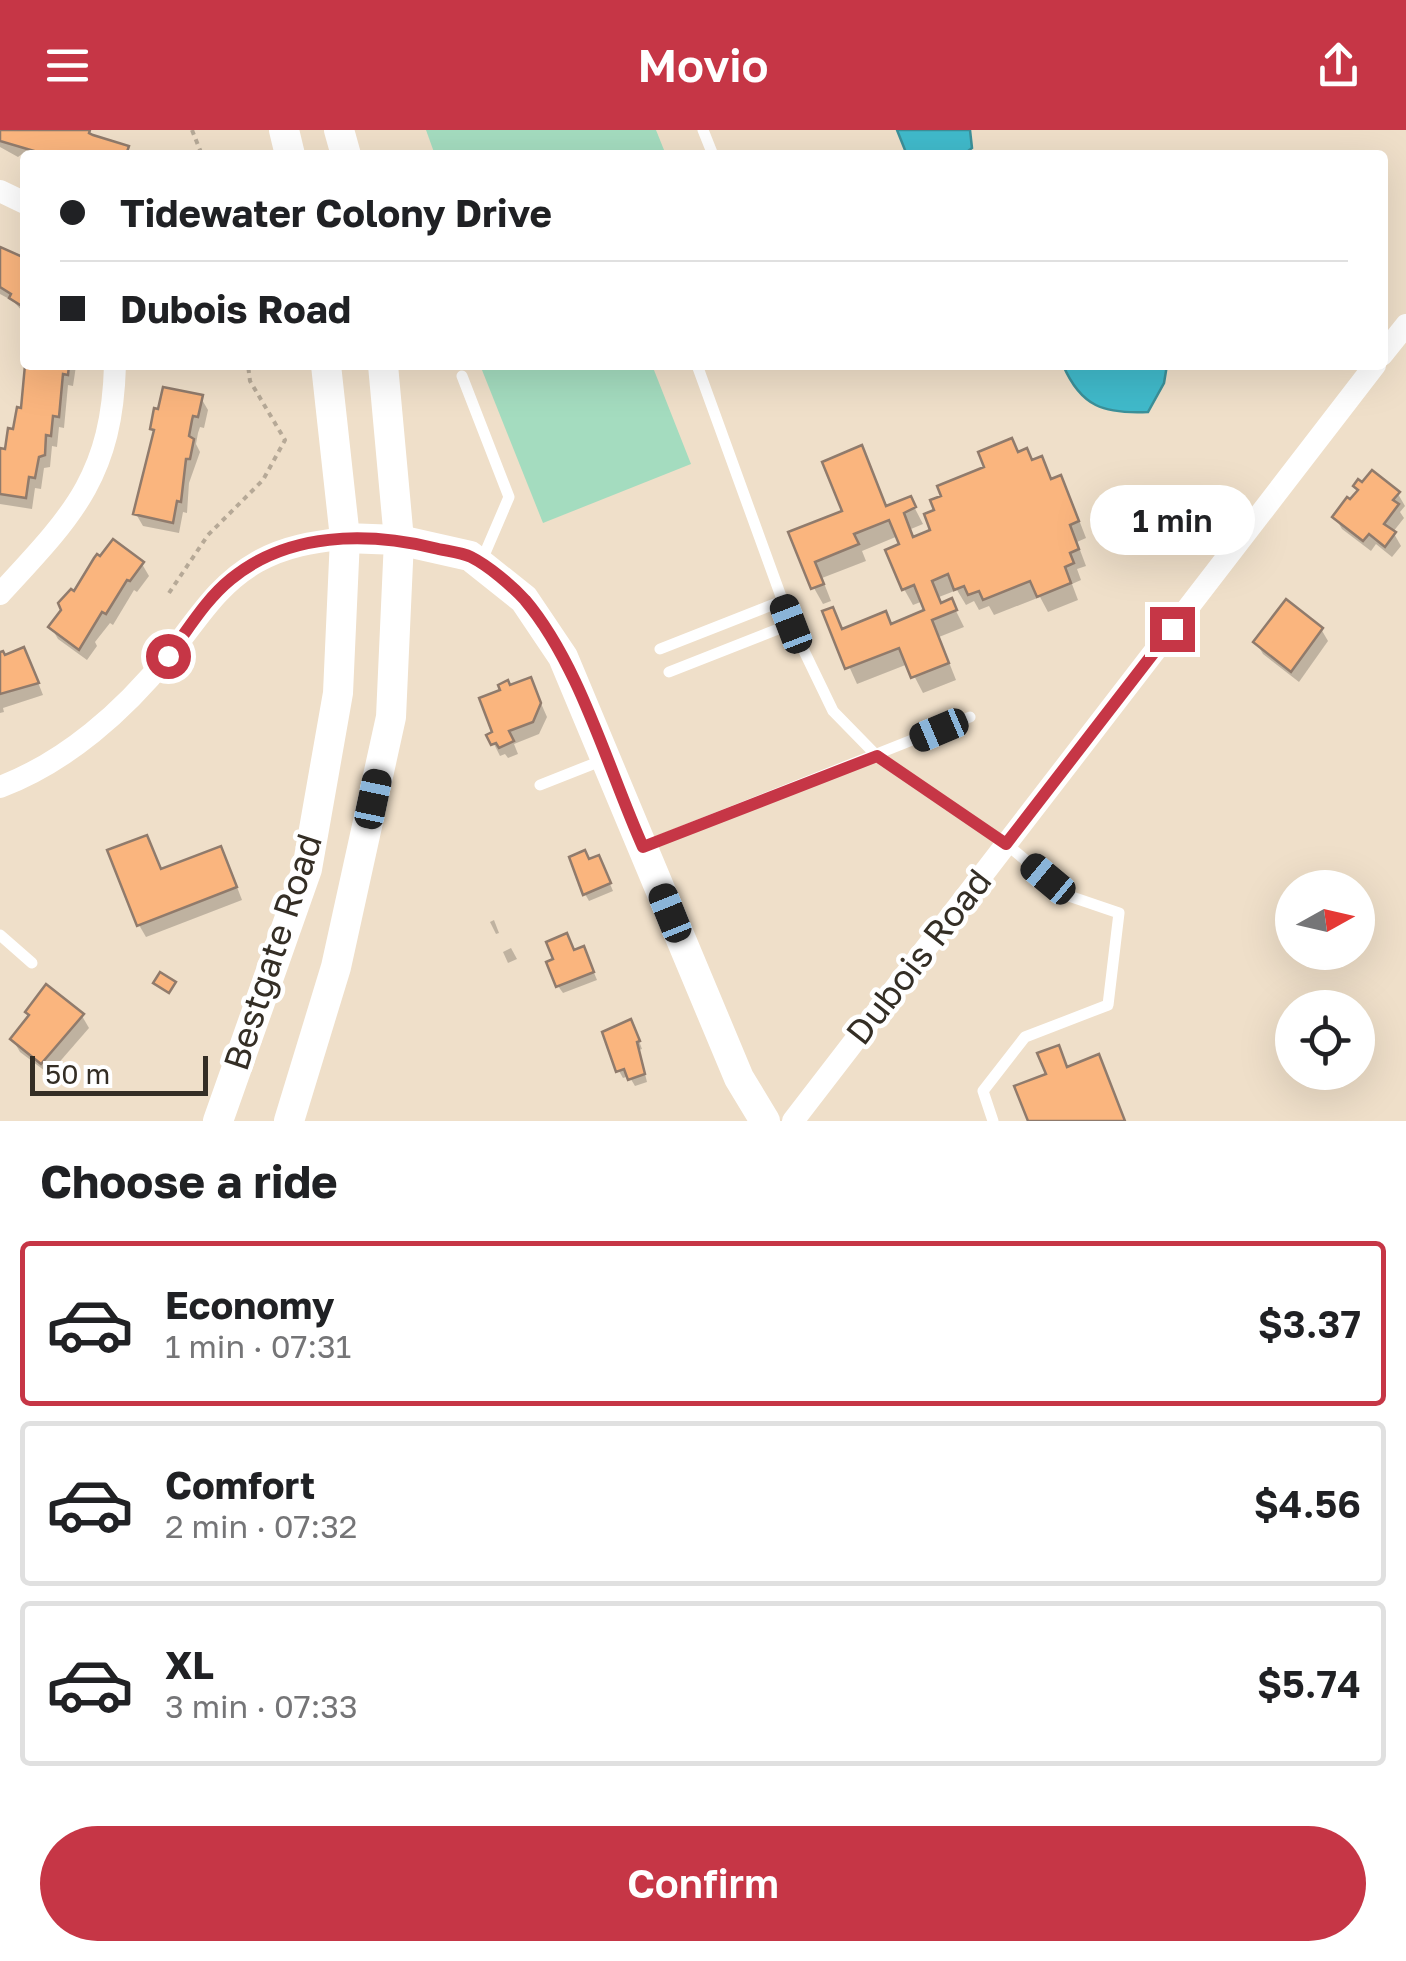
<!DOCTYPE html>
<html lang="en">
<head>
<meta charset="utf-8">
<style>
	:root { --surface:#fff; --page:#f2f2f2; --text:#202124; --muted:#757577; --line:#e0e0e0; --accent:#c63646 }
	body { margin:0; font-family:"Golos Text",sans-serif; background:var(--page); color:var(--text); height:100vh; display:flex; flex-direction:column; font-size:38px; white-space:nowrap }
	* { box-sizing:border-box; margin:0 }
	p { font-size:32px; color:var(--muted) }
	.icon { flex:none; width:55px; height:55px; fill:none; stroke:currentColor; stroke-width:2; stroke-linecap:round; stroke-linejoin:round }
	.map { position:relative; height:991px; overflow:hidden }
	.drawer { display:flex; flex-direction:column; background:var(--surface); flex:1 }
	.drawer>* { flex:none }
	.top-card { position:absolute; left:20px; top:20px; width:1368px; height:220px; border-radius:10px; box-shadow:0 10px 40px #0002; display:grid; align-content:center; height:220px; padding:0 40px; background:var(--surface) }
	.needle { width:65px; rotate:82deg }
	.controls { position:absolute; left:1275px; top:740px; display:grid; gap:20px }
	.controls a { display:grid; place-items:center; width:100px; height:100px; border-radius:50%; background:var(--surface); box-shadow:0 10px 40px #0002; font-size:50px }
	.scale { position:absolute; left:30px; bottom:25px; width:178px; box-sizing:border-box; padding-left:10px; border:5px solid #342e25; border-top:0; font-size:28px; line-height:35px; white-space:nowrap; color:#342e25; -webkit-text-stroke:8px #fff; paint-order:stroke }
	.end { position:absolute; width:45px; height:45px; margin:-22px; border:12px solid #c63646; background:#fff; box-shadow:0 0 0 5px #fff }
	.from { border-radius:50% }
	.bubble { position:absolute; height:70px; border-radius:35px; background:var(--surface); box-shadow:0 10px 40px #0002; font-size:32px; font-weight:600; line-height:70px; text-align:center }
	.car { position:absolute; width:30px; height:60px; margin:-30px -15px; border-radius:12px; box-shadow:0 0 8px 2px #0007; background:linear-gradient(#222 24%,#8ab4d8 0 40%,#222 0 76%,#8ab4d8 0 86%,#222 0) }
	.top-card b { display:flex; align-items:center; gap:35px; height:95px; font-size:38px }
	.top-card b+b { border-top:2px solid var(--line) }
	.top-card i { width:25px; height:25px; background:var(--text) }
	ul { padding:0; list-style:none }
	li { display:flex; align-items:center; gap:30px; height:165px; margin:0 20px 15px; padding:0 20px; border:5px solid var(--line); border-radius:10px }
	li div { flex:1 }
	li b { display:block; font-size:38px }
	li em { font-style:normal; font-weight:600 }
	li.current { border-color:var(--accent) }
	li>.icon { width:90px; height:90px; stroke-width:1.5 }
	h2 { padding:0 40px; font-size:45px; line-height:120px }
	.button { display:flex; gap:20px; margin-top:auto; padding:20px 40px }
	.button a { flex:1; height:115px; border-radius:60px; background:var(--accent); color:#fff; font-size:40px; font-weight:600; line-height:115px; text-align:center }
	header { display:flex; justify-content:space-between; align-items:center; height:130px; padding:0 40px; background:var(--accent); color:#fff; font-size:45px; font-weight:600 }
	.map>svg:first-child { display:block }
	.green { fill:#a4dcbf }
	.water { fill:#40bacb; stroke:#3c9099; stroke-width:2.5 }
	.shadow { fill:#0003 }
	.building { fill:#fab57e; stroke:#907b6c; stroke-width:2.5 }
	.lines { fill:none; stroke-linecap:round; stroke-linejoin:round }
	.path { stroke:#b6a997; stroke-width:4; stroke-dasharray:5 5; stroke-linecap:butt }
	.service { stroke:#fff; stroke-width:11 }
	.minor { stroke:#fff; stroke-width:22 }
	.secondary { stroke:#fff; stroke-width:30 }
	.route { stroke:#c63646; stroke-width:12 }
	.labels { text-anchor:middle; stroke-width:9; stroke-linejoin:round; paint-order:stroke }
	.street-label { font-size:35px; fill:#342e25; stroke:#fff }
</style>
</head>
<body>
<header><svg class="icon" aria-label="menu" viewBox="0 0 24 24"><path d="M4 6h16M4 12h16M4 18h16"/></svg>Movio<svg class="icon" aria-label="share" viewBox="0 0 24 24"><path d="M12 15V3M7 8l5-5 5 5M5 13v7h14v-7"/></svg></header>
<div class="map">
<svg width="1406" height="991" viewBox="0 0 1406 991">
	<rect width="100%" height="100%" fill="#efdfc9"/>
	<g class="green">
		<polygon points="426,0 656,0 666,25 435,25"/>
		<polygon points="480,235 652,235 691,334 543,393"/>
	</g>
	<g class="water">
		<polygon points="897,0 970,0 972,18 963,25 907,25"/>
		<path d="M1063 235H1167L1164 253 1148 282C1104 284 1081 277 1063 235Z"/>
	</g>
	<g class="shadow">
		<polygon points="0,0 83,0 92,8 128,18 131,25 22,24 18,27 0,17"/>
		<polygon points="0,120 25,133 25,184 13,171 0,164"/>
		<polygon points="32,235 76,236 73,256 68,255 64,298 59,297 57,317 52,316 50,337 44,338 41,359 35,358 32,379 0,374 0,338 24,281"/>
		<polygon points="201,268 208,280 204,298 200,297 198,303 196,314 200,322 189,353 187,383 183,382 179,403 143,396 136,384 155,304 152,299"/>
		<polygon points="861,319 888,378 910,369 923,394 911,399 915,409 933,401 1019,324 1033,333 1041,329 1053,351 1060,348 1069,364 1086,408 1077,412 1086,436 1077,439 1081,450 1072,454 1078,470 1048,482 1040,467 994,485 989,476 979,480 974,471 966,475 957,460 939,467 942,475 951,471 964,497 939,507 956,550 923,563 908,534 857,554 825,483 832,480 843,501 892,496 928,481 923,471 913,475 904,459 902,416 898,406 862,421 866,431 822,448 831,471 823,474 814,458 792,404 846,382"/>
		<polygon points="1398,364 1405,376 1400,382 1404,388 1393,402 1401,416 1392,427 1376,414 1371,421 1342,399 1335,387"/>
		<polygon points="142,434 149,446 137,462 134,460 113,495 110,493 95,512 97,516 87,530 58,509 51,497 75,465"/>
		<polygon points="1321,499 1328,511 1299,552 1263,524 1256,512"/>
		<polygon points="0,526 30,532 43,565 3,578 4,582 0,583"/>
		<polygon points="510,558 536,562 547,587 539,604 514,614 518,624 508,628 505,624 500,626 490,606 496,603"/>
		<polygon points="227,731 242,770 146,807 139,795 161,741"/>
		<polygon points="589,732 602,735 613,761 589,771 585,764"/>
		<polygon points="494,790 499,803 496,804 490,792"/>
		<polygon points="511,818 517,829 508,833 503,822"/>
		<polygon points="574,822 587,826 597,850 563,863 558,856"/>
		<polygon points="82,886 89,898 49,944 20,922 13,910 31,887"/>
		<polygon points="635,900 642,919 639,920 647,952 635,956 629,946 623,948 619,941"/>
	</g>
	<g class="building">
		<polygon points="0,0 90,0 89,3 93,5 129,16 126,25 34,25 34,21 0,11"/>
		<polygon points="0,117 25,128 25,178 9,168 11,164 0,157"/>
		<polygon points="25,235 69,235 68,245 63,244 59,287 53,286 51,306 46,305 45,325 39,327 35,348 29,347 26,368 0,364 0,318 5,319 8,298 13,299 17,277 21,278"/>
		<polygon points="163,257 203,265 198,287 193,286 192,290 189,306 194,309 190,329 186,329 181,372 177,371 173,393 133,384 154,300 150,299 154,278 158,279"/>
		<polygon points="1012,308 1018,322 1027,318 1032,330 1042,326 1051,349 1061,345 1079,391 1070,395 1079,419 1070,423 1074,433 1065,437 1071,453 1037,467 1030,451 983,470 979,461 968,465 964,456 954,460 948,444 932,451 941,473 952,468 957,480 932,490 949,533 911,548 899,518 845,539 822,481 833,477 842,499 886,481 891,494 924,480 914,455 902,460 885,420 899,414 889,390 854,404 859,414 815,432 824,454 811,459 788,402 842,381 822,332 862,315 886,376 911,366 916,377 904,383 913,407 930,400 924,384 934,380 930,370 941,366 937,356 984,337 978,322"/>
		<polygon points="1372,340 1400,362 1393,370 1399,374 1384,394 1396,402 1385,417 1369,404 1363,411 1332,387 1347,367 1350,369 1358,360 1353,356 1358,349 1362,352"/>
		<polygon points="113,409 144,432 130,451 127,450 106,484 102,482 79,520 48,497 61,480 58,473 71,459 74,461 94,428 97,424 100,426"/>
		<polygon points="1286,469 1323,498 1291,542 1253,512"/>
		<polygon points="24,517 39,553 0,564 0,522 3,521 5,525"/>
		<polygon points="531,547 541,573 533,592 509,601 514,611 499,618 496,613 491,615 486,605 492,602 479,568 500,560 498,555 508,550 510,555"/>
		<polygon points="147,705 161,739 221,716 237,757 137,796 107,720"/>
		<polygon points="585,720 589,729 599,725 611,753 583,765 569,727"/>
		<polygon points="567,803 574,820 584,816 594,842 556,857 546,832 553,829 546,812"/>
		<polygon points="160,842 176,852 169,863 153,853"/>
		<polygon points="46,854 84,884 41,934 10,909 29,885 25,882"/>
		<polygon points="631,889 640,911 637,912 645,944 628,950 624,939 616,942 602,902"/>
		<polygon points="1059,915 1067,937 1099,924 1125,991 1028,991 1014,956 1046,944 1037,923"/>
	</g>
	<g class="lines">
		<g class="path">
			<polyline points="192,0 202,25"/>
			<polyline points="169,463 208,405 263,350 285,310 250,251 248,235"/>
		</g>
		<g class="service">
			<polyline points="703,0 713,25"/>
			<polyline points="697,235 791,494 833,581 877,626 1006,714 1069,766 1119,783 1108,875 1025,907 983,961 993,991"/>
			<polyline points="462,246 509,367 482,430"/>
			<polyline points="660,519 782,471"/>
			<polyline points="669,542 791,494"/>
			<polyline points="540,655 606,629"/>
			<polyline points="643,717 970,587"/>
			<polyline points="0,805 32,833"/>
		</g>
		<g class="minor">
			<polyline points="0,61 25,73"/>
			<polyline points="1382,225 1406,195"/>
			<path d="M0 464C72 386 112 347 115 235"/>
			<path d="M0 657C66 632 124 581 168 526 196 492 216 455 257 432 285 416 314 412 345 408"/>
			<polyline points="793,991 1375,235"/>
		</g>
		<g class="secondary">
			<polyline points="284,0 290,25"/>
			<polyline points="339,0 346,25"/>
			<polyline points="345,408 399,410 470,426 524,469 563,527 739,948 765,991"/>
			<polyline points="218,991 307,739 338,563 345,408 326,235"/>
			<polyline points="289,991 336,837 391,587 399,410 383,235"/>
		</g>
	</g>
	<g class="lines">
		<path class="route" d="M168 526C188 500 205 470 231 449 288 402 367 402 434 418 446 421 461 422 471 427 489 436 512 456 525 470 580 535 608 639 643 717L877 626 1006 714 1172 499"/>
	</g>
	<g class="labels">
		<g class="street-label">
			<text transform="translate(273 822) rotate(-72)" y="12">Bestgate Road</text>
			<text transform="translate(919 827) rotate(-52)" y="12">Dubois Road</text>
		</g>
	</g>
</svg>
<div class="controls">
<a><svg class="needle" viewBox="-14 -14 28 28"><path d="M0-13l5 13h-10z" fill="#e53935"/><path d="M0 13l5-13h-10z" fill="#757577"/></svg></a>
<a><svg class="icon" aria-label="locate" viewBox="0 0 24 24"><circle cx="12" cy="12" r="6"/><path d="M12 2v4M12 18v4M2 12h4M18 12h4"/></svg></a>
</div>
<div class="scale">50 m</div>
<i class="end from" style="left:168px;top:526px"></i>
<i class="end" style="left:1172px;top:499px"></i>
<div class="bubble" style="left:1090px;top:355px;width:165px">1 min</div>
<i class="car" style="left:791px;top:494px;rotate:339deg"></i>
<i class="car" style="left:939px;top:600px;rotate:247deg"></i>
<i class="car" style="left:373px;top:669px;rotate:12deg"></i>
<i class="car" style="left:1048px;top:749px;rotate:310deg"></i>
<i class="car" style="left:670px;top:783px;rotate:338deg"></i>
<div class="top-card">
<b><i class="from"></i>Tidewater Colony Drive</b>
<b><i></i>Dubois Road</b>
</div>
</div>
<section class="drawer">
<h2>Choose a ride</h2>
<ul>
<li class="current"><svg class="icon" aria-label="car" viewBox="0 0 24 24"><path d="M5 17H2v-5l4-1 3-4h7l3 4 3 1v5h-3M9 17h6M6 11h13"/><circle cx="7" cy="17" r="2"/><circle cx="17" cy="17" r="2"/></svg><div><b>Economy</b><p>1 min · 07:31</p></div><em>$3.37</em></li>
<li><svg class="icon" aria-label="car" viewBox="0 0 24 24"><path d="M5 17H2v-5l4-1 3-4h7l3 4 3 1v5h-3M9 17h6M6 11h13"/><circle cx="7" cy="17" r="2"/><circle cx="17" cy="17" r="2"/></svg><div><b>Comfort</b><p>2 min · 07:32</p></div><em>$4.56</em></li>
<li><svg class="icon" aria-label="car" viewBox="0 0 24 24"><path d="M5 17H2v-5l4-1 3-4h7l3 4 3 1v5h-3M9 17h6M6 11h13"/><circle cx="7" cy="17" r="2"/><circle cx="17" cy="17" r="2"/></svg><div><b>XL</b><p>3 min · 07:33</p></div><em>$5.74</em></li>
</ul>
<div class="button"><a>Confirm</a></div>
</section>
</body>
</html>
